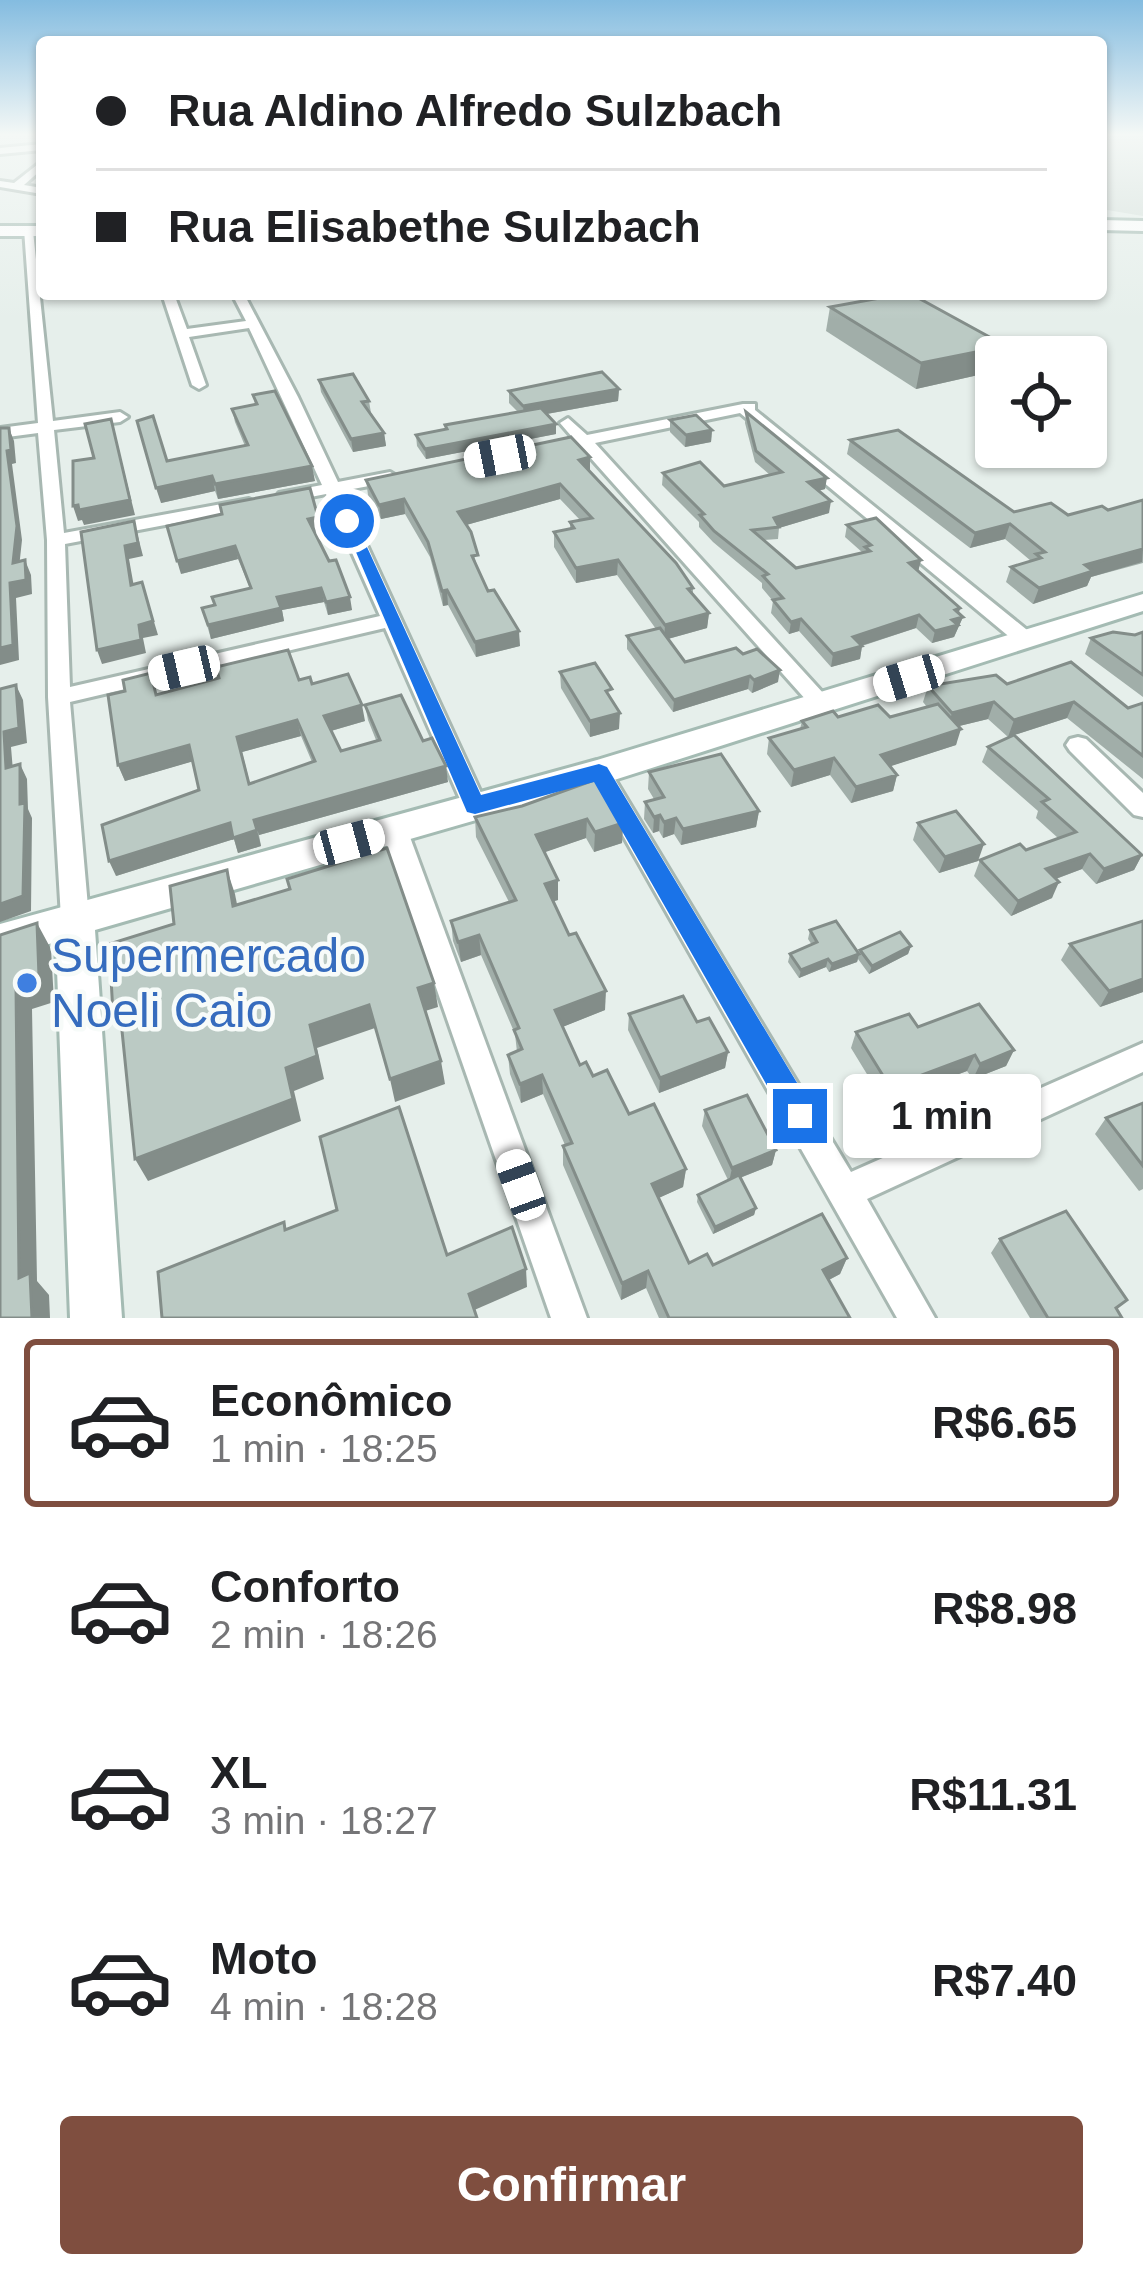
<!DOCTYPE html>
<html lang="pt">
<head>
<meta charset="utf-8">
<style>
	:root { --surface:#fff; --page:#f6f6f6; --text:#202124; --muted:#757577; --line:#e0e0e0; --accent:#7f4e3f }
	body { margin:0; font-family:Helvetica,sans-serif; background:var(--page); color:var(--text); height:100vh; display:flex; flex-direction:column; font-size:45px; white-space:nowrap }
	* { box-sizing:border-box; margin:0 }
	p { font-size:39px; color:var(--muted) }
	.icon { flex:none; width:66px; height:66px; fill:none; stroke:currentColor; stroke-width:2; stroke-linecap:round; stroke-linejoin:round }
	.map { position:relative; height:1318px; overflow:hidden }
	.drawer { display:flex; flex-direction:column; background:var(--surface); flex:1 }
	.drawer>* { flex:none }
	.guide { position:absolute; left:36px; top:36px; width:1071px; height:264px; border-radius:12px; box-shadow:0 3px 9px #0004; display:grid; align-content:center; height:264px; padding:0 60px; background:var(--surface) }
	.buttons { position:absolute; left:975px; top:336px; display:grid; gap:24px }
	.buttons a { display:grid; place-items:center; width:132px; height:132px; border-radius:12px; background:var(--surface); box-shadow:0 3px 9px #0004; font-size:60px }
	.end { position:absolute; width:54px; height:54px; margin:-27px; border:15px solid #1a73e8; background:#fff; box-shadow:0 0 0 6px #fff }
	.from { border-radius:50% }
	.bubble { position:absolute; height:84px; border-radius:12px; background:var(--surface); box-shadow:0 3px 9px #0004; font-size:39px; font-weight:700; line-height:84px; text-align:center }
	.car { position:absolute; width:36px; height:72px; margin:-36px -18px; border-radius:15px; box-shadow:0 0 9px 3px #0007; background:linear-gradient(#fff 24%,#345 0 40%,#fff 0 76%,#345 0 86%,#fff 0) }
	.guide b { display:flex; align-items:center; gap:42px; height:114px; font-size:45px }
	.guide b+b { border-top:3px solid var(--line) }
	.guide i { width:30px; height:30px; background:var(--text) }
	ul { padding:21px 0 0; list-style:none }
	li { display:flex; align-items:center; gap:36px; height:168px; margin:0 24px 18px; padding:0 36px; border:6px solid transparent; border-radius:12px }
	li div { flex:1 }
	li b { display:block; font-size:45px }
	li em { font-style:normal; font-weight:700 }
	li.current { border-color:var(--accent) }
	li>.icon { width:108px; height:108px; stroke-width:1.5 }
	.primary-button { display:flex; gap:24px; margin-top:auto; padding:24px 60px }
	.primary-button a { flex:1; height:138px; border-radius:12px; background:var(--accent); color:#fff; font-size:48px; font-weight:700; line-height:138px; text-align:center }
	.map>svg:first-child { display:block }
	.built { fill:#d4dfda }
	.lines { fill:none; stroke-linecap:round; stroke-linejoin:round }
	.street-casing { stroke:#a8b8b2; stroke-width:6 }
	.secondary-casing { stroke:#a4bbb3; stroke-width:6 }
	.street { fill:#fff; fill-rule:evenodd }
	.secondary { fill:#fff; fill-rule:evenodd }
	.wall { fill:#a1aea9; fill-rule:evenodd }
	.shaded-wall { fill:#838d89 }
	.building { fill:#bbcac4; stroke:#838d89; stroke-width:3; fill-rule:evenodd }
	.route { fill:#1a73e8 }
	.shop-dot { fill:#3f7fe0; stroke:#f7fbf9; stroke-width:4.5 }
	.labels { text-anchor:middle; stroke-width:9; stroke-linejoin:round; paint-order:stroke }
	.near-shop-label { font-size:48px; fill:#366cbe; stroke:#f7fbf9; text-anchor:start }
</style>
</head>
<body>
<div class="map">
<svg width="1143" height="1318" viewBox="0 0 1143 1318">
	<rect width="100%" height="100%" fill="#e6efeb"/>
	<polygon class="built" points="1101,136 1143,136 1143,216 1101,209"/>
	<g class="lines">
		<defs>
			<g id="street">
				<polygon points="42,144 42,150 0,154 0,148"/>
				<polygon points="42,161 42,169 24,185 42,188 42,194 0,187 0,181 14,183"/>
				<polygon points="24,229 33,231 53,421 120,412 128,417 120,422 54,430 64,533 249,499 258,504 249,509 65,544 70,687 380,616 326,494 285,502 276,497 279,493 322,485 249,328 189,337 206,385 199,389 192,385 162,294 174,294 187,329 246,321 232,294 244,294 298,397 338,482 390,472 398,477 396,481 342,491 487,806 484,813 475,815 466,813 463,806 385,628 70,702 89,918 85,926 75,929 65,926 61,918 48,697 47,540 38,433 0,438 0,428 38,423"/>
				<polygon points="743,404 755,404 755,410 1032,634 1035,639 1032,644 1018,644 740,413 595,443 834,705 831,710 815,710 580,446 551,452 543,447 573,438 560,423 568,418 587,435"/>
				<polygon points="1078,737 1086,739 1143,793 1143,817 1134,815 1070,751 1066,745 1070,739"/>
				<polygon points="599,763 607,766 851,1172 1143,1043 1143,1072 867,1199 935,1318 897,1318 587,772 591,766"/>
				<polygon points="394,819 403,822 407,829 587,1318 551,1318 381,829 385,822"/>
			</g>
			<g id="secondary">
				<polygon points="1101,220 1143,221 1143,231 1101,230"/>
				<rect x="0" y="226" width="42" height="10"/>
				<polygon points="1143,594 1143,611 611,781 95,930 122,1318 70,1318 56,942 0,958 0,924 597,760"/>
			</g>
		</defs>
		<use href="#street" class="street-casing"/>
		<use href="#secondary" class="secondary-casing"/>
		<use href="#street" class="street"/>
		<use href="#secondary" class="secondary"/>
	</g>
	<g class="wall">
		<polygon points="830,307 996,357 996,371 916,389 826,331"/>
		<polygon points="319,380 369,401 371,413 384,433 386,446 353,452 321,392"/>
		<polygon points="619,389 618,401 547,414 556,434 426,459 417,446 416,435 445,430 445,425 518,412 509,403 509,391"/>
		<polygon points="996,394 996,424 985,421 991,401"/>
		<polygon points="253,395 315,481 218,499 215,491 161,503 167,461 245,446 235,422 232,409 255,404"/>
		<polygon points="746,412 825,489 818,491 829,513 779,528 778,539 764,540 796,568 863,553 845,537 847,525 921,560 918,571 960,608 959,613 963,617 954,637 932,643 916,628 862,646 860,659 831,667 799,631 789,634 771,613 773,601 762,588 762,583 713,542 699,527 699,522 662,485 663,473 724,486 770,475 755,462 745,423"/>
		<polygon points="670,420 712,430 711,442 685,447 670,432"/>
		<polygon points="850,440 1014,512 1068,515 1108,510 1143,500 1143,563 1091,577 1087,586 1033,604 1006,582 1011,567 1031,561 1005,539 970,548 847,454"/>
		<polygon points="590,471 693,588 693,595 709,613 707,628 668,639 685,662 778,682 752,693 748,689 673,712 627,649 627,636 656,629 617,575 576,583 554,547 554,532 570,529 570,522 580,520 560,499 466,525 478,570 488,591 520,646 476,657 448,605 443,606 430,557 405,514 381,519 368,495 366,480"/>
		<polygon points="318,517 321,530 314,531 352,610 328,615 324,602 282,610 284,621 211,639 202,608 215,605 250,588 238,559 181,574"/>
		<polygon points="1143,632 1143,697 1085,654 1091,638 1135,635"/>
		<polygon points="560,672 612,700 619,729 590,737 561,688"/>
		<path d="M299 680 312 684 365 721 331 731 341 751 376 740 368 720 365 705 423 741 448 782 259 835 261 846 238 853 234 839 116 876 199 790 193 761 125 781 118 765 158 694ZM301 736 312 762 250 784 242 752Z"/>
		<polygon points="1007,684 1128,708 1143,703 1143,779 1067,718 1008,737 988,719 959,726 956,745 890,766 897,775 893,791 851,803 830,775 791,787 767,754 769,738 800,729 802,721 838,717 890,717 927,707 923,702 928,686"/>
		<polygon points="988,747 1142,855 1134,870 1096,884 1082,869 1056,879 1052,898 1011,916 974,876 980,860 1026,850 1058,838 1036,818 1038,811 982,762"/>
		<polygon points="649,772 759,811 756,827 681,845 674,834 663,838 659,831 653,833 644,819 645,802 654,799 648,789"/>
		<polygon points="522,806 623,823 622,843 594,852 586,838 544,852 558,880 558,900 553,901 605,1010 562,1027 580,1065 686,1169 683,1187 658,1198 689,1263 713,1265 847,1258 840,1274 829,1280 850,1318 659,1318 646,1288 621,1300 563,1165 563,1146 565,1145 543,1094 521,1103 510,1074 508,1055 517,1052 515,1034 481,955 461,962 453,941 451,921 509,902 476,837 475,817"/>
		<polygon points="918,823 978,861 939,873 913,840"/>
		<polygon points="810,930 859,954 860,950 911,946 908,954 869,974 858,959 857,962 829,972 826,967 799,978 788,962 790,954 812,945 808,939"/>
		<polygon points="1070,944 1143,992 1100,1007 1061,960"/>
		<polygon points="629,1014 697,1022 728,1052 725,1068 659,1093 628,1030"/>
		<polygon points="918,1027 1014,1050 1006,1066 973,1079 967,1071 884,1102 851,1048 856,1032"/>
		<polygon points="1143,1103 1143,1189 1139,1191 1095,1134 1106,1118"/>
		<polygon points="705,1110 776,1150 772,1165 740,1178 756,1208 754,1215 713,1234 697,1202 698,1195 728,1180 702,1126"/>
		<polygon points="1000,1239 1117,1311 1122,1318 1030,1318 991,1253"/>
	</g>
	<g class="shaded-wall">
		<polygon points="1006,346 1002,357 996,357 996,371 916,389 921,363"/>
		<polygon points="619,389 618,401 524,418 523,406"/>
		<polygon points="111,419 135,515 84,525 82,520 78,521 73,506"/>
		<polygon points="556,424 556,434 426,459 425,449"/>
		<polygon points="9,428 14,441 16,463 12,464 22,540 18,577 13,563 7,451"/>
		<polygon points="712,430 711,442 685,447 686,435"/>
		<polygon points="384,433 386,446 353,452 351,439"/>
		<polygon points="590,457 590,471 579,460"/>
		<polygon points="312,466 315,481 218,499 215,484"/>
		<polygon points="212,476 215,491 161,503 156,488"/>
		<polygon points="827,478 825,489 806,494 808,482"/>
		<polygon points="560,484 560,499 459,527 458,512"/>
		<polygon points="404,499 405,514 381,519 379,505"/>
		<polygon points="831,501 829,513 779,528 774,518"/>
		<polygon points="318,517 321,530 310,532 308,519"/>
		<polygon points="134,521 143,556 129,559 136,598 131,585 125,546"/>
		<polygon points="1010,524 1005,539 970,548 975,533"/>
		<polygon points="235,546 238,559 181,574 177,561"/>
		<polygon points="1143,549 1142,562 1091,577 1087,586 1033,604 1039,588 1085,565"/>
		<polygon points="25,560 31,575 32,594 16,598 19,660 0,665 0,648 10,583"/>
		<polygon points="618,560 617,575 576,583 576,568"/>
		<polygon points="921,560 918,572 909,563"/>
		<polygon points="142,582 158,635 143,638 146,653 102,664 97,650 139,625"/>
		<polygon points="321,588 324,602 282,610 284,621 211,639 208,625 277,597"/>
		<polygon points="447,590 448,605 443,606 442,591"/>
		<polygon points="350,597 352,610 328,615 326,602"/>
		<polygon points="960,608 957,618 963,617 954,637 932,643 935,631 955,610"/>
		<polygon points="709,613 707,628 664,640 665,625"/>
		<polygon points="919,615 916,628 851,649 853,637"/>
		<polygon points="801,619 799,631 789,634 791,622"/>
		<polygon points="519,631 520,646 476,657 475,642"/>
		<polygon points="862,646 860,659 831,667 833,654"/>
		<polygon points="780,670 778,682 752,693 754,680"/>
		<polygon points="750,676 748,689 673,712 674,700"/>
		<polygon points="16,685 23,700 27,743 11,747 14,783 6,768 4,732"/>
		<polygon points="994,702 988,719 947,729 952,713"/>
		<polygon points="1074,702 1067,718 1008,737 1014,720"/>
		<polygon points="362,705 365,721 327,732 324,716"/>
		<polygon points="620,713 619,729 590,737 590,721"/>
		<polygon points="297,720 301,736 242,752 237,737"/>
		<polygon points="961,729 956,745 876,771 881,755"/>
		<polygon points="189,745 194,761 125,781 118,765"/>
		<polygon points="834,758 830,775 791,787 794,770"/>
		<polygon points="20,764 27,779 28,809 32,818 31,911 0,922 0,904 20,804"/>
		<polygon points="446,766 448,782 259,835 254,820"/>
		<polygon points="897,775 893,791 851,803 856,787"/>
		<polygon points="759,811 756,827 681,845 683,829"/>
		<polygon points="660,815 659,831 653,833 654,817"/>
		<polygon points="676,818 674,834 663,838 664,822"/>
		<polygon points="587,819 586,838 537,855 536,835"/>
		<polygon points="230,823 257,830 261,846 238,853 234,839 116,876 109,861"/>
		<polygon points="623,823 622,843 594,852 595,832"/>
		<polygon points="984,844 978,861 939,873 945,857"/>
		<polygon points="1090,854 1082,869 1039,885 1046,869"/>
		<polygon points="1142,855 1134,870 1096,884 1104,869"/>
		<polygon points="227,870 235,894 242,930 233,906"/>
		<polygon points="558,880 558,900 545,904 545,884"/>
		<polygon points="1059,882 1052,898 1011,916 1018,901"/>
		<polygon points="37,923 51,949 54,1002 32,1009 37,1281 49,1295 50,1318 32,1318 19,1278 16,984"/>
		<polygon points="479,935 481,955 461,962 458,942"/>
		<polygon points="911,946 908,954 869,974 872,966"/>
		<polygon points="859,954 857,962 829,972 832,964"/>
		<polygon points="828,959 826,967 799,978 801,970"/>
		<polygon points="1143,979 1143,992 1100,1007 1109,991"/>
		<polygon points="434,983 438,1007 422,1012 418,988"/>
		<polygon points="606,991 605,1010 555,1030 555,1010"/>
		<polygon points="369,1005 375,1028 317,1048 324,1079 294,1091 301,1121 148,1181 135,1159 286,1068 310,1025"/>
		<polygon points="1014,1050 1006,1066 973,1079 980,1064"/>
		<polygon points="728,1052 725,1068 659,1093 660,1078"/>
		<polygon points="975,1055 967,1071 884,1102 890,1087"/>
		<polygon points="441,1061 445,1084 395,1102 390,1079"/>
		<polygon points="542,1075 543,1094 521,1103 520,1084"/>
		<polygon points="776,1150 772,1165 729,1182 732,1168"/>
		<polygon points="686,1169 683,1187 650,1202 652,1184"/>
		<polygon points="756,1208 754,1215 713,1234 715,1227"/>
		<polygon points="847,1258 840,1274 817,1286 823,1270"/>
		<polygon points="526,1269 527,1287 472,1311 469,1294"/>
		<polygon points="648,1271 646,1288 621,1300 622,1283"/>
	</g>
	<g class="building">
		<polygon points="902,294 911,294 1006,346 921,363 830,307"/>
		<polygon points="602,372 619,389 523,406 509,391"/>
		<polygon points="353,374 369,401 362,402 384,433 351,439 319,380"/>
		<polygon points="275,391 312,466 215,484 212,476 156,488 137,421 153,416 167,461 248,445 232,409 257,404 253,395"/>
		<polygon points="541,408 556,424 425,449 416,435 447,429 445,425"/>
		<polygon points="746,412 827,478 808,482 831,501 774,518 779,527 752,530 796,568 870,551 865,547 871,545 847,525 876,518 921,560 909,563 960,608 955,610 963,617 952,620 958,625 935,631 919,615 853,637 862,646 833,654 801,619 791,622 773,600 783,598 763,576 768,574 714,531 700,515 704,514 663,473 700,462 724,486 782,472 756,451"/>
		<polygon points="696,415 712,430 686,435 670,420"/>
		<polygon points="111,419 130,500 79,510 78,505 73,506 73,461 94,458 85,424"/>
		<polygon points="0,428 9,428 11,450 7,451 17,526 13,563 25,560 26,580 10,583 13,645 0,648"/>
		<polygon points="898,430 1014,512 1051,503 1068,515 1102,506 1108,510 1143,500 1143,549 1085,565 1093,571 1039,588 1011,567 1041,558 1036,554 1045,552 1010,524 975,533 850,440"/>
		<polygon points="571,437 590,457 579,460 676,563 693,588 688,589 709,613 665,625 618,560 576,568 554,532 574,528 570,522 592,518 560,484 458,512 471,532 478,555 472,556 488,591 494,590 519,631 475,642 447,590 442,591 428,542 404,499 379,505 366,480"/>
		<polygon points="310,488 318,517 308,519 329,561 336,560 350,597 326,602 321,588 277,597 281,608 208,625 202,608 215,605 212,597 251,588 235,546 177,561 167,526 222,514 220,505"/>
		<polygon points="134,521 138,543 125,546 131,585 142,582 153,621 139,625 141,640 97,650 81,532"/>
		<polygon points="660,628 685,662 736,648 743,654 757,649 780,670 754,680 750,676 674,700 627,636"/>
		<polygon points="1113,632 1135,635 1143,632 1143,675 1091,638"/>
		<path d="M288 650 299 680 310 677 312 684 348 674 362 705 324 716 341 751 380 740 365 705 401 695 423 741 432 738 446 766 254 820 257 830 233 838 230 823 109 861 102 825 199 790 189 745 118 765 108 695 125 691 123 680 151 673 156 695 219 678 216 667ZM297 720 315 761 249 784 237 737Z"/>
		<polygon points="1071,662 1128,708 1143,703 1143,756 1074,702 1014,720 994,702 952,713 928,686 996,675 1007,684"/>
		<polygon points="595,663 612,689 606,691 620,713 590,721 560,672"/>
		<polygon points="16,685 19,728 4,732 6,768 20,764 20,804 25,803 23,896 0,904 0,689"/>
		<polygon points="938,704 961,729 881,755 897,775 856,787 834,758 794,770 769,738 807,727 802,721 833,711 838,717 878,705 890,717"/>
		<polygon points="1014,735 1142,855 1104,869 1090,854 1046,869 1059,882 1018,901 980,860 1020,844 1026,850 1076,832 1042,802 1049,799 988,747"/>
		<polygon points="721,754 759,811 683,829 676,818 664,822 660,815 654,817 645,802 664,797 649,772"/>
		<polygon points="597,779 623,823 595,832 587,819 536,835 558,880 545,884 569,935 576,933 606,991 555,1010 580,1065 586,1062 593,1076 607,1070 629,1114 654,1104 686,1169 652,1184 689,1263 707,1254 713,1265 822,1214 847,1258 823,1270 850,1318 669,1318 648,1271 622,1283 563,1146 572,1143 542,1075 520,1084 508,1055 522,1049 514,1030 519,1028 479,935 458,942 451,921 516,900 475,817 522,806"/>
		<polygon points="956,811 984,844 945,857 918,823"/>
		<polygon points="387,848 434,983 418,988 441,1061 390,1079 369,1005 310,1025 317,1056 286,1068 293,1099 135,1159 120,1011 113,1013 109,944 174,924 170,886 227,870 233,906 290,889 287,879"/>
		<polygon points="836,921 859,954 832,964 828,959 801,970 790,954 817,942 810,930"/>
		<polygon points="1143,921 1143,979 1109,991 1070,944"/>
		<polygon points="37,923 39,976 16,984 19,1278 30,1273 32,1318 0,1318 0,935"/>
		<polygon points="900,932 911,946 872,966 860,950"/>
		<polygon points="683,996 697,1022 709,1018 728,1052 660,1078 629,1014"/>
		<polygon points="979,1004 1014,1050 980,1064 975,1055 890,1087 856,1032 909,1014 918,1027"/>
		<polygon points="747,1095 776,1150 732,1168 705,1110"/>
		<polygon points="1143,1103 1143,1166 1106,1118"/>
		<polygon points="399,1107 447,1255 512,1227 526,1269 469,1294 477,1318 162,1318 158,1272 284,1222 285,1230 337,1210 320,1137"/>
		<polygon points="739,1175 756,1208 715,1227 698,1195"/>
		<polygon points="1066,1211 1127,1300 1116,1308 1122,1318 1048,1318 1000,1239"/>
	</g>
	<linearGradient id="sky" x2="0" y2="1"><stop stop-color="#84bce0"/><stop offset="0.42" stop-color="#f4f8f6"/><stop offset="1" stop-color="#f4f8f6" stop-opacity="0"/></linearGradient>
	<rect width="1143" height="320" fill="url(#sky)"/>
	<polygon class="route" points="341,517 355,521 481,795 599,764 607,767 811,1106 815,1116 811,1126 800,1131 790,1126 594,782 475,814 467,812"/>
	<circle class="shop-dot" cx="27" cy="983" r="12"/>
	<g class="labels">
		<g class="near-shop-label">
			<text x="51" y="972">Supermercado<tspan x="51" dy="55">Noeli Caio</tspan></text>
		</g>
	</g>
</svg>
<div class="buttons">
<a><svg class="icon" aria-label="locate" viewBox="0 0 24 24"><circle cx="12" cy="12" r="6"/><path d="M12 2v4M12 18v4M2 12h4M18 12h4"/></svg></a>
</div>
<i class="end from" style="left:347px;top:521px"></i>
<i class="end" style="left:800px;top:1116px"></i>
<div class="bubble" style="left:843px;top:1074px;width:198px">1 min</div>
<i class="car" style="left:500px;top:456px;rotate:259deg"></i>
<i class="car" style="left:184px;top:668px;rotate:257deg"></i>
<i class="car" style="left:909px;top:678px;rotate:253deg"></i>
<i class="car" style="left:349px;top:842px;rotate:75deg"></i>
<i class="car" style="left:521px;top:1185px;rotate:340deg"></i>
<div class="guide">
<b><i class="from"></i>Rua Aldino Alfredo Sulzbach</b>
<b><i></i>Rua Elisabethe Sulzbach</b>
</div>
</div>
<section class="drawer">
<ul>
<li class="current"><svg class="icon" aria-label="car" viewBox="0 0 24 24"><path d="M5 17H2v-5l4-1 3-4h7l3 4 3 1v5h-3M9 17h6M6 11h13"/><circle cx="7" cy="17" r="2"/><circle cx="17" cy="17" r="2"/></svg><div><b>Econômico</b><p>1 min · 18:25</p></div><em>R$6.65</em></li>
<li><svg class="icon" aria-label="car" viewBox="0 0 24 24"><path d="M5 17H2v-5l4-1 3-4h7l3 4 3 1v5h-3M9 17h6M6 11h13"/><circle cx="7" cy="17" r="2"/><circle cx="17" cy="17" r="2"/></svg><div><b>Conforto</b><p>2 min · 18:26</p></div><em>R$8.98</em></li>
<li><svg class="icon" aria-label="car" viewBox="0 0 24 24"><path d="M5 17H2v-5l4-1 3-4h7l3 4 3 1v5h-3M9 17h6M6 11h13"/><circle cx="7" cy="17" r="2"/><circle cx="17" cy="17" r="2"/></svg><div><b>XL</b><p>3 min · 18:27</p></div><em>R$11.31</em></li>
<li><svg class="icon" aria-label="car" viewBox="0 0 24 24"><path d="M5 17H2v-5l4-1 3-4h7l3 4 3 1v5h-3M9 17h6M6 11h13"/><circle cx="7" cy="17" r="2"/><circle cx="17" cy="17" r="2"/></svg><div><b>Moto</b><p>4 min · 18:28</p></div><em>R$7.40</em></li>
</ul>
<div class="primary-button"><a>Confirmar</a></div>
</section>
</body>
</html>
